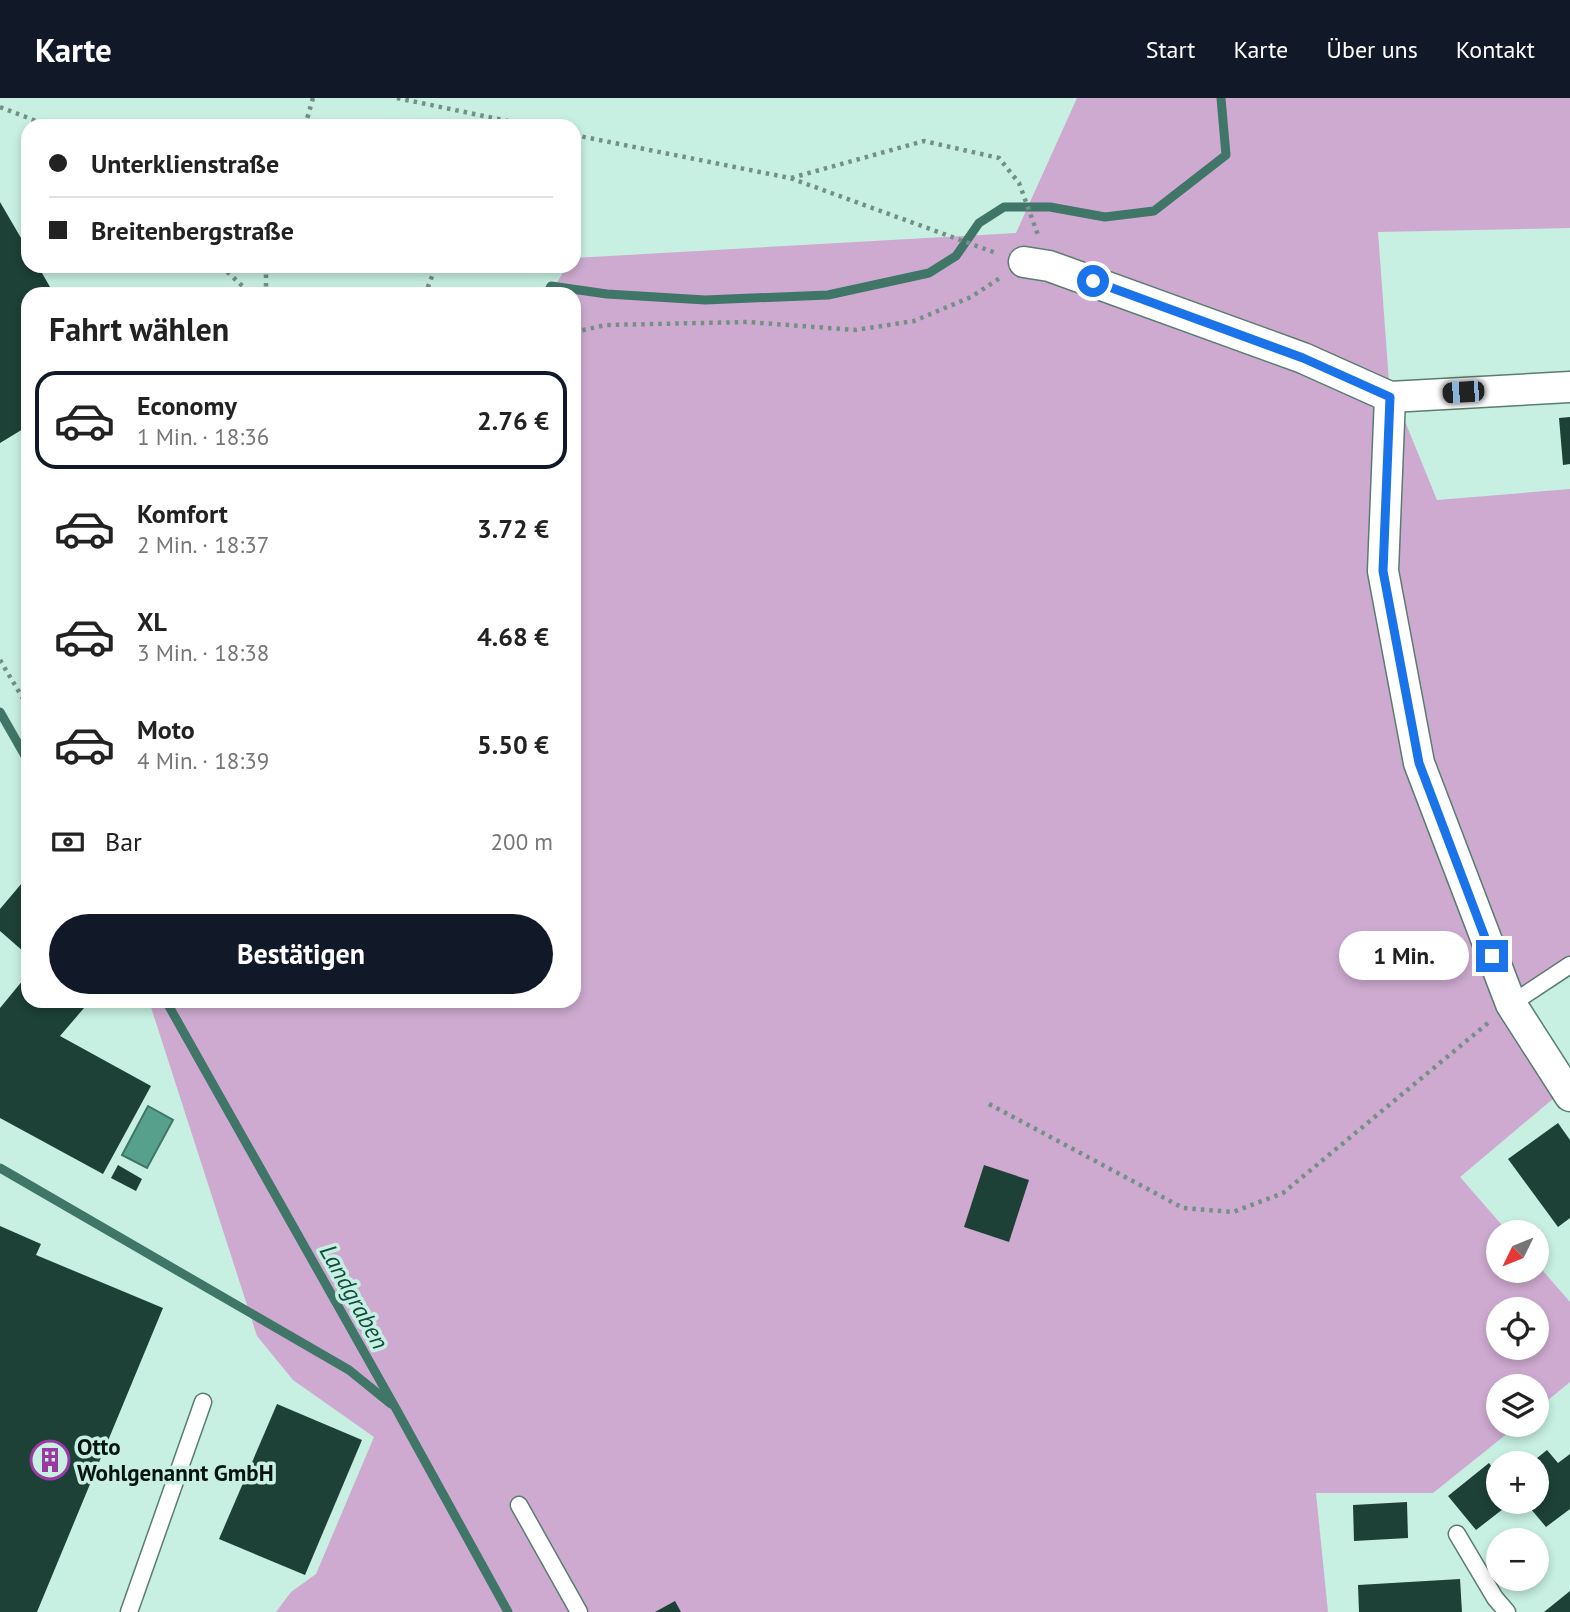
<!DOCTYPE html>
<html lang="de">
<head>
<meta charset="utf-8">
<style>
	:root { --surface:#fff; --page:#f6f6f6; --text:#222; --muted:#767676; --line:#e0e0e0; --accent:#111827 }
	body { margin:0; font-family:"PT Sans",sans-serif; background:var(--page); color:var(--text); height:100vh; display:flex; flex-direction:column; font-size:26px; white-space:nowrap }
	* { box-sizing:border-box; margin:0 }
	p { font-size:23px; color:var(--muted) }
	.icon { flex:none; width:38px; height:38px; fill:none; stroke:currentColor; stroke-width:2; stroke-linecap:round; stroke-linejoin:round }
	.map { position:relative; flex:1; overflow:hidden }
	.panel { position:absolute; left:21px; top:189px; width:560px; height:721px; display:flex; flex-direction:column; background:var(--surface); border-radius:21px; box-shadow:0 4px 10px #0003 }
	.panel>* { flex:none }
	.banner { position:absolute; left:21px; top:21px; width:560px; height:154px; border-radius:21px; box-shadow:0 4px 10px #0003; display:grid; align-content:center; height:154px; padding:0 28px; background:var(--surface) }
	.needle { width:46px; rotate:227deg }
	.tools { position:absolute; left:1486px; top:1122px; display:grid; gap:14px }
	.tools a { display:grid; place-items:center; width:63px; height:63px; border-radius:50%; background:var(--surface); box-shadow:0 4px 10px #0003; font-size:35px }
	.end { position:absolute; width:32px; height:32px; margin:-16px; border:9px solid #1a73e8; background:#fff; box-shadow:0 0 0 4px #fff }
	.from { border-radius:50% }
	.bubble { position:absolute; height:49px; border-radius:24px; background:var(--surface); box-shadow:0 4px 10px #0003; font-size:23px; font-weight:800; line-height:49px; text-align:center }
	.car { position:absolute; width:21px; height:42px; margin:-21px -10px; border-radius:9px; box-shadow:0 0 5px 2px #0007; background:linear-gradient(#222 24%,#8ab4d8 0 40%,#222 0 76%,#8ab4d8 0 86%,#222 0) }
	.banner b { display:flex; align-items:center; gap:24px; height:66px; font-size:26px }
	.banner b+b { border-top:2px solid var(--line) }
	.banner i { width:18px; height:18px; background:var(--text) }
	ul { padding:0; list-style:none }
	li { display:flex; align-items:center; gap:21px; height:98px; margin:0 14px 10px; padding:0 14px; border:4px solid transparent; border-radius:21px }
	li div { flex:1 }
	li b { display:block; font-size:26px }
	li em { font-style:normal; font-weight:800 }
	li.on { border-color:var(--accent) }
	li>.icon { width:63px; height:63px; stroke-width:1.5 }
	h2 { padding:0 28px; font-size:32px; line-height:84px }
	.pay { display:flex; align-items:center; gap:18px; height:77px; padding:0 28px; font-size:26px }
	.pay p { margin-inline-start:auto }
	.cta { display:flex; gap:14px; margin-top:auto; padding:14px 28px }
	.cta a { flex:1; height:80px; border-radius:42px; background:var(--accent); color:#fff; font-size:28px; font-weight:800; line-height:80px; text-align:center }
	header { display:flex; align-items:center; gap:42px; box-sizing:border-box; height:98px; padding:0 35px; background:var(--accent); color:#fff }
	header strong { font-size:33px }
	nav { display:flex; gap:38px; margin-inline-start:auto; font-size:24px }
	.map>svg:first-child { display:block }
	.green { fill:#ceaad0; fill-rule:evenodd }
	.water { fill:#57a08c; stroke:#3f7667; stroke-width:2 }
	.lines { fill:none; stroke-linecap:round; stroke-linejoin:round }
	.stream { stroke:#3f7667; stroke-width:9 }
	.building { fill:#1d4137 }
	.service-casing { stroke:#597d72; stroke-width:19 }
	.minor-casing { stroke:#597d72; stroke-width:33 }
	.path { stroke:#738f86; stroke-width:4.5; stroke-dasharray:3.5 5; stroke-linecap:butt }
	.service { stroke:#fff; stroke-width:16 }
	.minor { stroke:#fff; stroke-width:30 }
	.route { stroke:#1a73e8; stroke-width:9 }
	.labels { text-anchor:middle; stroke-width:7; stroke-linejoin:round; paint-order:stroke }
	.poi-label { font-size:23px; font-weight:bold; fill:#071511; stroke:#c7efe2; text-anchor:start }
	.water-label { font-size:24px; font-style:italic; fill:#0e4d3f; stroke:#c7efe2 }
</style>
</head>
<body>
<header>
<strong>Karte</strong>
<nav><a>Start</a><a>Karte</a><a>Über uns</a><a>Kontakt</a></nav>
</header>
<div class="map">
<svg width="1570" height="1514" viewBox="0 0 1570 1514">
	<rect width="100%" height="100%" fill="#c7efe2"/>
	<path class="green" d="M1077 0H1570V130L1378 134 1389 284 1437 402 1570 391V860L1511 906 1560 995 1460 1079 1508 1134H1498V1172H1536L1537 1166 1570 1204V1284L1537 1311 1536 1288H1498V1326L1518 1327 1433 1395H1316L1328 1514H276L291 1494 316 1476 374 1339 293 1282 257 1238 149 903H574V196H550L567 168H574V160L1016 135ZM1498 1211H1536V1250H1498Z"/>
	<polygon class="water" points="148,1008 173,1022 147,1070 122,1057"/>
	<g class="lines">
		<g class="stream">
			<polyline points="547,196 551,188 607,196 705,202 828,197 929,175 956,158 979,125 1004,109 1050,109 1105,119 1154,113 1226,57 1221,0"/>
			<polyline points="0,614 28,663"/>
			<polyline points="166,903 395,1309 508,1514"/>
			<polyline points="0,1070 349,1272 391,1306"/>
		</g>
	</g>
	<g class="building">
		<polygon points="0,104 28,152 28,168 38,168 54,196 28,196 28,328 0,345"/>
		<polygon points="1570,319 1570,366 1563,367 1559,320"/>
		<polygon points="22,785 28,789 28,850 24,854 0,833 0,811"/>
		<polygon points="28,876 28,903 90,903 60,938 151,988 103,1076 0,1020 0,910"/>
		<polygon points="1558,1025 1570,1042 1570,1120 1558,1129 1508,1061"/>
		<polygon points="118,1067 142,1081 136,1093 111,1080"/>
		<polygon points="984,1067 1029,1082 1009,1144 964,1129"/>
		<polygon points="0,1128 41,1146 36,1157 163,1210 37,1514 0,1514"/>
		<polygon points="277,1306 362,1342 305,1477 219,1441"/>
		<polygon points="1547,1352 1558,1365 1570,1356 1570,1411 1546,1429 1525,1404 1536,1404 1536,1365 1531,1365"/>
		<polygon points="1489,1365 1498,1377 1498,1404 1512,1404 1476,1432 1448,1398"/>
		<polygon points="1407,1404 1408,1440 1354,1443 1353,1407"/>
		<polygon points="1460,1481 1462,1514 1359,1514 1358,1487"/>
		<polygon points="1570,1493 1570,1514 1544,1514"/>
		<polygon points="675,1503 681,1514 655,1514"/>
	</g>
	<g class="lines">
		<defs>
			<g id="service">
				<polyline points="1511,906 1570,867"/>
				<polyline points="519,1407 579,1514"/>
				<polyline points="1457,1436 1495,1500 1507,1514"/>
				<polyline points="129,1514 203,1304"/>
			</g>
			<g id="minor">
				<polyline points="1024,164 1049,168 1303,260 1390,299 1570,289"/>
				<polyline points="1390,299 1383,473 1419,665 1511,906 1570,998"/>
			</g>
		</defs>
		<use href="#service" class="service-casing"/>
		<use href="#minor" class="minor-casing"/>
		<g class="path">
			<polyline points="397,0 532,28"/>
			<polyline points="0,9 49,28"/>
			<polyline points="305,28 313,0"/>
			<polyline points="488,28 491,20"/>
			<polyline points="574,37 790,80 996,155"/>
			<polyline points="791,80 924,43 999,60 1019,85 1038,137"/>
			<polyline points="221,168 251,196"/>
			<polyline points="266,168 266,192 268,196"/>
			<polyline points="423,196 426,194 436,168"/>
			<polyline points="574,234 606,227 748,224 856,232 914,223 971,199 1000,180"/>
			<polyline points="0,562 28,609"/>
			<polyline points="989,1006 1183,1110 1233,1114 1283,1095 1488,925"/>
		</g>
		<use href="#service" class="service"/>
		<use href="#minor" class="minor"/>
	</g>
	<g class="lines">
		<polyline class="route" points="1093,183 1303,260 1390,299 1383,473 1419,665 1492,858"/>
	</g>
	<defs>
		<symbol id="building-ring" viewBox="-11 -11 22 22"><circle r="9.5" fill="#c7efe2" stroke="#9939a1" stroke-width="1.5"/><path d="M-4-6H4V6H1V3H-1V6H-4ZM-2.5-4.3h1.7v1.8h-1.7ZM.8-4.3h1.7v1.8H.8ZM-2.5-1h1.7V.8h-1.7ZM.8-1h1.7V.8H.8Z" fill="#9939a1"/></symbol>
	</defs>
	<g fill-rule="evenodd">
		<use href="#building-ring" x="28" y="1340" width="44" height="44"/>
	</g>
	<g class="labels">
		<g class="poi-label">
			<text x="77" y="1357">Otto<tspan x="77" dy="26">Wohlgenannt GmbH</tspan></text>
		</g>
		<g class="water-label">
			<text transform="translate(354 1199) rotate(61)" y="8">Landgraben</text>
		</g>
	</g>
</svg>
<div class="tools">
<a><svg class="needle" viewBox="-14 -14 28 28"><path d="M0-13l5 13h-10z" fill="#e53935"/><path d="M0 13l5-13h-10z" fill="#767676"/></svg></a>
<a><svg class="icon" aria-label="locate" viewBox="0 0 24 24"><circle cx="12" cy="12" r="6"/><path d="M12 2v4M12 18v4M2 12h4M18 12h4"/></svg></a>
<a><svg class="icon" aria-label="layers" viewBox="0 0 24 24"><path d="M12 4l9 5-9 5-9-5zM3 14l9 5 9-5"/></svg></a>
<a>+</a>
<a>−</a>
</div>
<i class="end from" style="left:1093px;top:183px"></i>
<i class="end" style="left:1492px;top:858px"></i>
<div class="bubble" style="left:1339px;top:833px;width:130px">1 Min.</div>
<i class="car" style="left:1463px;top:294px;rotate:266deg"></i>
<div class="banner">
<b><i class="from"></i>Unterklienstraße</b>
<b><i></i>Breitenbergstraße</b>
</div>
<section class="panel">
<h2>Fahrt wählen</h2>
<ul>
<li class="on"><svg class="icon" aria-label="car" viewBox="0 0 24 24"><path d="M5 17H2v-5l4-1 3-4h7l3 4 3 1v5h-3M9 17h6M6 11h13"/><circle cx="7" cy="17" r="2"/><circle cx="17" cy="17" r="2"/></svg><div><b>Economy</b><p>1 Min. · 18:36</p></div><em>2.76 €</em></li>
<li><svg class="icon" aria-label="car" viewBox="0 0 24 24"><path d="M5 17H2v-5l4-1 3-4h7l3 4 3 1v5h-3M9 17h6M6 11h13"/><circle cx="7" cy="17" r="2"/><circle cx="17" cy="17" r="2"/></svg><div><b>Komfort</b><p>2 Min. · 18:37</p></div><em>3.72 €</em></li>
<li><svg class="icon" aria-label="car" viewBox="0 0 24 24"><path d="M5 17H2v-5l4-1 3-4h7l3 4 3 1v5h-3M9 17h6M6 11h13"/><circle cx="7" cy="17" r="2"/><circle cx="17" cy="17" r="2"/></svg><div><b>XL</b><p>3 Min. · 18:38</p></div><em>4.68 €</em></li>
<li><svg class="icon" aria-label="car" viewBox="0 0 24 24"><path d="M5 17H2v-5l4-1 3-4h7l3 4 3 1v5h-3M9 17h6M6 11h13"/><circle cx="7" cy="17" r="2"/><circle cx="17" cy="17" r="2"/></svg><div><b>Moto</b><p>4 Min. · 18:39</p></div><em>5.50 €</em></li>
</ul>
<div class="pay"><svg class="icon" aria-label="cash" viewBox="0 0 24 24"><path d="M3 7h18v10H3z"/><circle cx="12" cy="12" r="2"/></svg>Bar<p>200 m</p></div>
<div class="cta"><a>Bestätigen</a></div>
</section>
</div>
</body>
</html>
